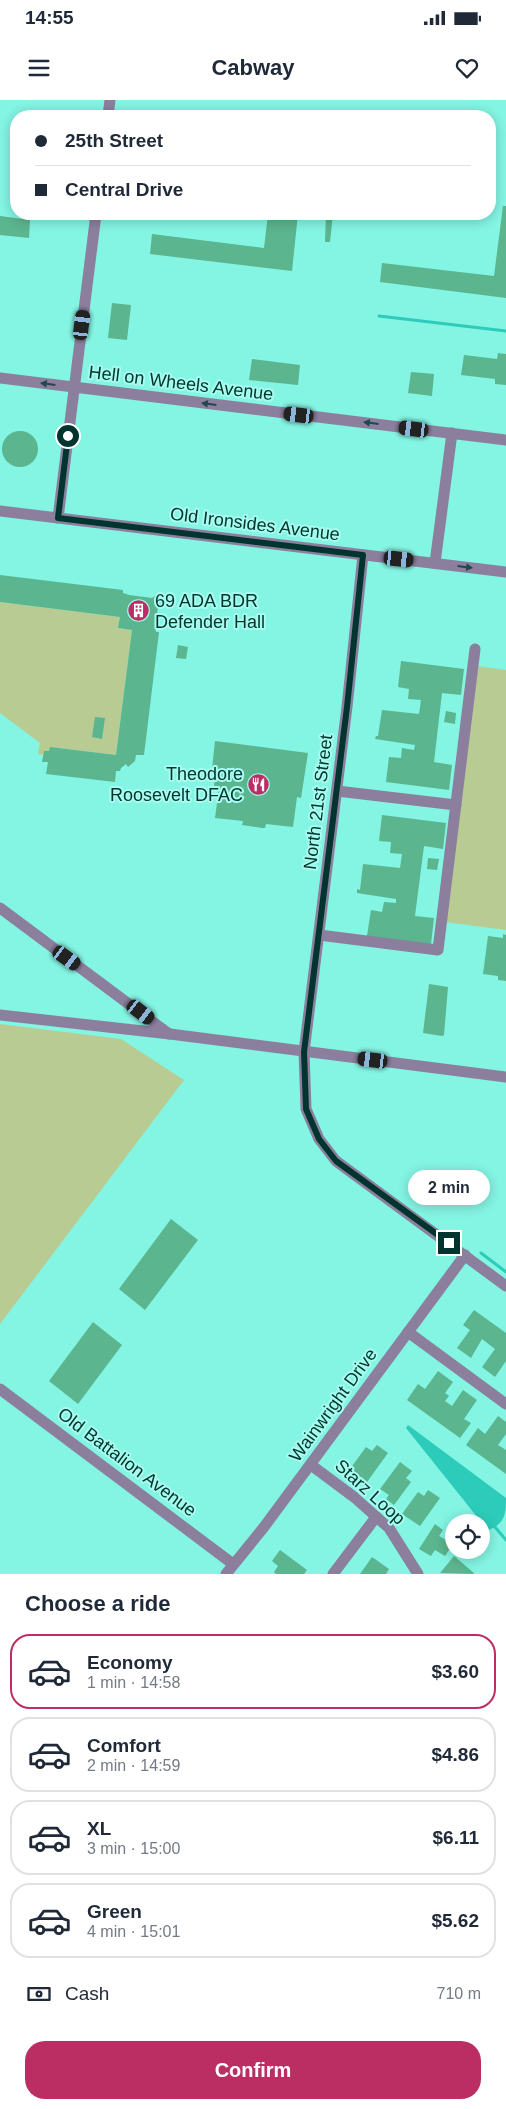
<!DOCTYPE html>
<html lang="en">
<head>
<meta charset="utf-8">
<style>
	:root { --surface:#fff; --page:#f6f6f7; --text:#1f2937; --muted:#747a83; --line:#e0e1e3; --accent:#bb2e63 }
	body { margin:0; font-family:Helvetica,sans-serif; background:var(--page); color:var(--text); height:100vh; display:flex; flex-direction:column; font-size:19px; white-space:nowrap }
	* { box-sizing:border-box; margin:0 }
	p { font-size:16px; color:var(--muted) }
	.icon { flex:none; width:28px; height:28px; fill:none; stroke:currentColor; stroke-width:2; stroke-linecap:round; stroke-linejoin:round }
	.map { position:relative; height:1474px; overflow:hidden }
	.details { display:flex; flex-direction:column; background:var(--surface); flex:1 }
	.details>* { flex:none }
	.guide { position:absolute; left:10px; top:10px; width:486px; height:110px; border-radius:20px; box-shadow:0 2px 12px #0003; display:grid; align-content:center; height:110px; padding:0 25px; background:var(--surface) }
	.tools { position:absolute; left:445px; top:1414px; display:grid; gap:10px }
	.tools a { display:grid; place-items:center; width:45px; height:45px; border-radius:50%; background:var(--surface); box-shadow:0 2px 12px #0003; font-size:25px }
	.end { position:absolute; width:22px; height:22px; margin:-11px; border:6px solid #00342e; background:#fff; box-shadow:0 0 0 2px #fff }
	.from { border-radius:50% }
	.bubble { position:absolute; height:35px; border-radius:18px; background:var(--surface); box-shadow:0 2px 12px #0003; font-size:16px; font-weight:800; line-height:35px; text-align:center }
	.car { position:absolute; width:15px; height:30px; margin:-15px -8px; border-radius:6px; box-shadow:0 0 4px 1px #0007; background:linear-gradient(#222 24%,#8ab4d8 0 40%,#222 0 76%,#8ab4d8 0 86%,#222 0) }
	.guide b { display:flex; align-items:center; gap:18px; height:48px; font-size:19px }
	.guide b+b { border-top:1px solid var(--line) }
	.guide i { width:12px; height:12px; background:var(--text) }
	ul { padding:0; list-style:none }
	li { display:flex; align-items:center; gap:15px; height:75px; margin:0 10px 8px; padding:0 15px; border:2px solid var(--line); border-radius:20px }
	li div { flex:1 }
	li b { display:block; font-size:19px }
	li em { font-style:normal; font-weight:800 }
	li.selected { border-color:var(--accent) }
	li>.icon { width:45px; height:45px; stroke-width:1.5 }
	h2 { padding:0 25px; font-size:22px; line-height:60px }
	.pay { display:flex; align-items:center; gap:12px; height:55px; padding:0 25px; font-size:19px }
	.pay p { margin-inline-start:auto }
	.primary-button { display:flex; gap:10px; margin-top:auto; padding:10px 25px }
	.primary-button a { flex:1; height:58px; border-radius:20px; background:var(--accent); color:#fff; font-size:20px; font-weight:800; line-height:58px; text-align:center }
	.status { display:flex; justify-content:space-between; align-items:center; height:35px; padding:0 25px; background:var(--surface); direction:ltr }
	.status svg { height:14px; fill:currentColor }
	header { display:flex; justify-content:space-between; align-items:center; height:65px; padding:0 25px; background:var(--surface); font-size:22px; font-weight:800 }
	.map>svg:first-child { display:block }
	.green { fill:#b8cb93 }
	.water { fill:#2dccba }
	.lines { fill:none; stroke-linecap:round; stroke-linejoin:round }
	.stream { stroke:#2dccba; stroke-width:3 }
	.building { fill:#5bb58e }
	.minor { stroke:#8b7f9d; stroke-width:11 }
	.oneway { fill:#23474a }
	.route { stroke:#00342e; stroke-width:6 }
	.labels { text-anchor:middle; stroke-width:4; stroke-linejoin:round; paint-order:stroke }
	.street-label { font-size:18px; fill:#00342e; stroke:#a7fdef }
	.poi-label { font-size:18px; fill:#00342e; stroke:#a7fdef; text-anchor:start }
</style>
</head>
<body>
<div class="status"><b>14:55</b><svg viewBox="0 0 49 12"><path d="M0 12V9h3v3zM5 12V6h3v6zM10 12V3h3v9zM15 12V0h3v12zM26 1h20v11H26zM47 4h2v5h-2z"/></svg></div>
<header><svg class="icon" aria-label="menu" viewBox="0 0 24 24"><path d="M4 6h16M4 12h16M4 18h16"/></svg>Cabway<svg class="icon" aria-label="heart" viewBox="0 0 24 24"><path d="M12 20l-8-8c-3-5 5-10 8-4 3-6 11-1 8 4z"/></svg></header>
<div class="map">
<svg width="506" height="1474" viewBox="0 0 506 1474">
	<rect width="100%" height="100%" fill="#84f4e3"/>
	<g class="green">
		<polygon points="0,502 120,517 118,528 132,530 116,655 50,647 49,651 44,651 44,655 38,654 40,643 0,613"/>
		<polygon points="476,566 506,570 506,830 445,822"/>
		<polygon points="0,924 121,939 184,980 0,1224"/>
	</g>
	<path class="water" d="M408 1325 506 1398C506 1414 505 1424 488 1430L482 1423 406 1328Z"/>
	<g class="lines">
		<g class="stream">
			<polyline points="379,216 506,231"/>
			<polyline points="481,1153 506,1172"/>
			<polyline points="495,1427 506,1440"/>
		</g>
	</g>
	<g class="building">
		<polygon points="503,106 506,106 506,198 380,182 382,163 494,176"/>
		<polygon points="268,114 298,114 292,171 150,154 152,134 264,148"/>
		<polygon points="326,114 333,114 330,142 325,142"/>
		<polygon points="0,116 30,120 29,138 0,135"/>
		<polygon points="112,203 131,205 127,240 108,238"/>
		<polygon points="498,253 506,254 506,285 495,284 495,279 461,275 464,255 497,259"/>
		<polygon points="252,259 300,265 298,285 249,280"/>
		<polygon points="411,272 434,274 432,296 408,293"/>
		<circle cx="20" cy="349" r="18"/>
		<polygon points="0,475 123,490 123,493 129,495 152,498 156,495 162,503 158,505 156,526 156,532 159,532 144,655 136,655 135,661 128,667 126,664 121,668 120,671 116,671 115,682 46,674 48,662 42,662 44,651 49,651 50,647 116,655 132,530 118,528 120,517 0,502"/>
		<polygon points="178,545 188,547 186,559 176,558"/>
		<polygon points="401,561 464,569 461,595 442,593 434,662 452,665 449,690 386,682 389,657 401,658 402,648 414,650 415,645 375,639 376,636 378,636 382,610 419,614 421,600 408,599 409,589 398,587"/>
		<polygon points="446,611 456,613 455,624 444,622"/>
		<polygon points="95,617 105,618 102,639 92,637"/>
		<polygon points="215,641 308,653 301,698 297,697 293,727 266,724 265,728 262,728 242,725 243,721 215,718 219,688 214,687 216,670 212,669"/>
		<polygon points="382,715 446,723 443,749 424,746 415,816 434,818 431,844 367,836 371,810 382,812 384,802 396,803 396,799 357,793 357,789 360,790 363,764 400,768 402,754 390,753 391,742 379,741"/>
		<polygon points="428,758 439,759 437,770 427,769"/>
		<polygon points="503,834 506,835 506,881 498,880 498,876 483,874 488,836 503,838"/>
		<polygon points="429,884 448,887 444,935 442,936 423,933"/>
		<polygon points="171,1119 198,1140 145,1210 119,1189"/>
		<polygon points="474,1210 506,1233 506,1261 495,1277 482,1267 495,1249 482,1239 471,1258 457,1248 470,1230 463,1225"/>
		<polygon points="93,1222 122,1245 78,1304 49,1281"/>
		<polygon points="438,1271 453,1282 445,1293 449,1296 445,1301 452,1306 463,1290 477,1300 464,1319 471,1323 460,1338 407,1300 418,1284 425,1289"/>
		<polygon points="498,1316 506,1322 506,1334 498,1345 506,1350 506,1374 466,1345 478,1328 485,1334"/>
		<polygon points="377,1345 388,1353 367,1382 350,1369 366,1347 372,1351"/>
		<polygon points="400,1362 412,1371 406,1378 411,1382 394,1405 386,1399 389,1395 380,1389"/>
		<polygon points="428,1390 440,1398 420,1426 402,1414 418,1392 424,1396"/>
		<polygon points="435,1424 443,1430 439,1436 453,1444 445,1456 435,1450 431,1456 419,1449"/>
		<polygon points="280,1450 307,1470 304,1474 276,1474 274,1472 278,1466 272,1461"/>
		<polygon points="454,1456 474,1473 473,1474 440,1473"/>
		<polygon points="372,1457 389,1469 386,1474 360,1474"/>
	</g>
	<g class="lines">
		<g class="minor">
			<polyline points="108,16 110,0"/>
			<polyline points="0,278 506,340"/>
			<polyline points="0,411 506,472"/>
			<polyline points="58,418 96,114"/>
			<polyline points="363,455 347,607 304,952 306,1009 319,1039 336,1061 506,1186"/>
			<polyline points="435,463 452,333"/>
			<polyline points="337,691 456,705"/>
			<polyline points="0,808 169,934"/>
			<polyline points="319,835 438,850 475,549"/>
			<polyline points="0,915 170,934 506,977"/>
			<polyline points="408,1232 506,1304"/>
			<polyline points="0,1289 233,1464"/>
			<polyline points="311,1365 354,1397 389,1428 418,1474"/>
			<polyline points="226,1474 264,1427 465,1155"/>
			<polyline points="333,1474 376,1417"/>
		</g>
	</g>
	<defs><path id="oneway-solid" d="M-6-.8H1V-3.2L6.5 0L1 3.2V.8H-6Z" transform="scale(1.25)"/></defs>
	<g class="oneway">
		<use href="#oneway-solid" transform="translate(48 284) rotate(-173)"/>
		<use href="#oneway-solid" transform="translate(209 304) rotate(-173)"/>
		<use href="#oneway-solid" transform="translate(371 323) rotate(-173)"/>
		<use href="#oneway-solid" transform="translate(465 467) rotate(7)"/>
	</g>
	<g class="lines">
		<polyline class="route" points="68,336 58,418 363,455 347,607 304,952 306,1009 319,1039 336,1061 449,1143"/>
	</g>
	<defs>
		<symbol id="building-disc" viewBox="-11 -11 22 22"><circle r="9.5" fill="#bb2e63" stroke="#a7fdef"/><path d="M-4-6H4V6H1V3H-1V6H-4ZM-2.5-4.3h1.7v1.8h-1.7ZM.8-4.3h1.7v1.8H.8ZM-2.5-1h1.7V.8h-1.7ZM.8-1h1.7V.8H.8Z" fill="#fff"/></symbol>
		<symbol id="restaurant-disc" viewBox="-11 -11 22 22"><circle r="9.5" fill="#bb2e63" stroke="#a7fdef"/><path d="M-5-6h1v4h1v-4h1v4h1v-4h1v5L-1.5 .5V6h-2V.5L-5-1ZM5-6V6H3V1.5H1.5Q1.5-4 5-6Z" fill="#fff"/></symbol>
	</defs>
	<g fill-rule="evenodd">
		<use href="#building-disc" x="126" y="498" width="25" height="25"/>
		<use href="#restaurant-disc" x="246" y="672" width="25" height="25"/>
	</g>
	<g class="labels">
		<g class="street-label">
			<text transform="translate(181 283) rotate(7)" y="6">Hell on Wheels Avenue</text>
			<text transform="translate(255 424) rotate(7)" y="6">Old Ironsides Avenue</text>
			<text transform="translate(318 702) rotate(-83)" y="6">North 21st Street</text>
			<text transform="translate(333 1305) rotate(-54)" y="6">Wainwright Drive</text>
			<text transform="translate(127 1362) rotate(37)" y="6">Old Battalion Avenue</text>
			<text transform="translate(370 1392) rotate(42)" y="6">Starz Loop</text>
		</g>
		<g class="poi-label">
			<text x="155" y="507">69 ADA BDR<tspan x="155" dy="21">Defender Hall</tspan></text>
			<text x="243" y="680" text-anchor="end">Theodore<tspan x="243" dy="21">Roosevelt DFAC</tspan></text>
		</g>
	</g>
</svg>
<div class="tools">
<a><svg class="icon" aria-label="locate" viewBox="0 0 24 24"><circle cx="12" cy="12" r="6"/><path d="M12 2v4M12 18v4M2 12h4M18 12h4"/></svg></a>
</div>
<i class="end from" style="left:68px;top:336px"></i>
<i class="end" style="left:449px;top:1143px"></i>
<div class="bubble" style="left:408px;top:1070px;width:82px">2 min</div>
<i class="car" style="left:82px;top:225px;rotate:7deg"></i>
<i class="car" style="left:299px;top:315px;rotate:277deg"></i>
<i class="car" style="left:414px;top:329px;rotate:277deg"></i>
<i class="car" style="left:399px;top:459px;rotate:96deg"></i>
<i class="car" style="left:67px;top:858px;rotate:126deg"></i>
<i class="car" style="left:141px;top:912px;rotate:127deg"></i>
<i class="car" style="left:373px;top:960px;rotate:277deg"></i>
<div class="guide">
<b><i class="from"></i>25th Street</b>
<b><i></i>Central Drive</b>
</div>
</div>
<section class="details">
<h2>Choose a ride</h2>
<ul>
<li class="selected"><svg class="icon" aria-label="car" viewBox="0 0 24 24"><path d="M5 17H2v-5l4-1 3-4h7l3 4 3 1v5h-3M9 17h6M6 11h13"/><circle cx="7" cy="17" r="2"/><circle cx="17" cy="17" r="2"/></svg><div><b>Economy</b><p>1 min · 14:58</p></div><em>$3.60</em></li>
<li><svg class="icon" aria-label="car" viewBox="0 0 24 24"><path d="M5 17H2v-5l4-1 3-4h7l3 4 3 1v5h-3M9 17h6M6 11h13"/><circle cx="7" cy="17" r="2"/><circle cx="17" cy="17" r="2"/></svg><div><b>Comfort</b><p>2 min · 14:59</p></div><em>$4.86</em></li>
<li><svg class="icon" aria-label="car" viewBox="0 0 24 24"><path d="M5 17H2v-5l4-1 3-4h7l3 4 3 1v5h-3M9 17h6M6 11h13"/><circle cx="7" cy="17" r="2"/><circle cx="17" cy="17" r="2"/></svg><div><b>XL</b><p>3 min · 15:00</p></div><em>$6.11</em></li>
<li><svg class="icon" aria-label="car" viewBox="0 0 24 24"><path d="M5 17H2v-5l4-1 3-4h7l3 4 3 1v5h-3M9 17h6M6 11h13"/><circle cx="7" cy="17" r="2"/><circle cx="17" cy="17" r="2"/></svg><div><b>Green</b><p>4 min · 15:01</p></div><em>$5.62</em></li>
</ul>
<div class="pay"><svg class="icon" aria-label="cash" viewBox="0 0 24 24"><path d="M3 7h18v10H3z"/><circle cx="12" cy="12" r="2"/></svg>Cash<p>710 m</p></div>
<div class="primary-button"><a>Confirm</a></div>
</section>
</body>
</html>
